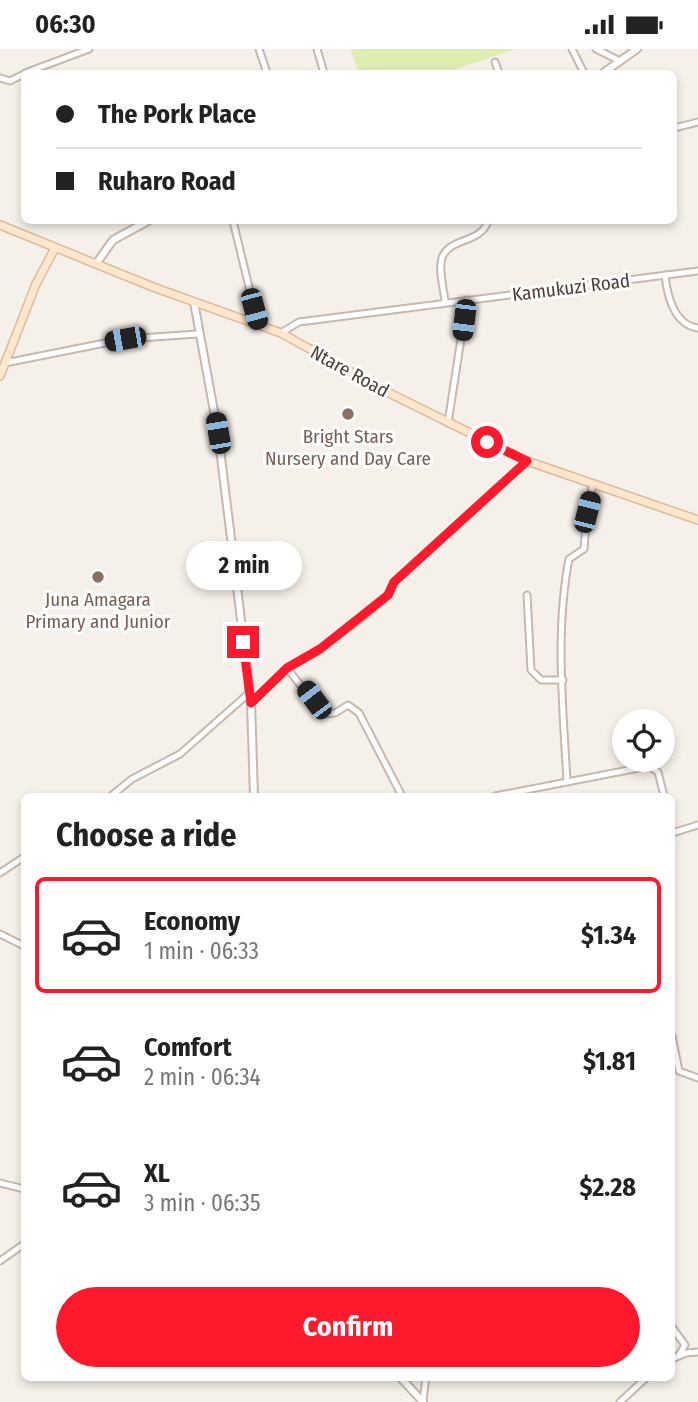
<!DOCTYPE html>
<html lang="en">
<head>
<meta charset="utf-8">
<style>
	:root { --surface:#fff; --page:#f6f6f6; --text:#222; --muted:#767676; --line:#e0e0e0; --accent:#ff192c }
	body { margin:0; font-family:"Fira Sans Condensed",sans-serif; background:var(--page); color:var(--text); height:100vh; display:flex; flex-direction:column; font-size:26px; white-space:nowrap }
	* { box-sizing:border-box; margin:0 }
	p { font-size:23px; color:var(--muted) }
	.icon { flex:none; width:38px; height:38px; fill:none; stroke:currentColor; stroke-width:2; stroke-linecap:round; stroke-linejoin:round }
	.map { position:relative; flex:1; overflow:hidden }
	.side { position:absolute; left:21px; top:744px; width:654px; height:588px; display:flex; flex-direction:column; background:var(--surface); border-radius:10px; box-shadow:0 4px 10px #0003 }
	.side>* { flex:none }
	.guide { position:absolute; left:21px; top:21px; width:656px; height:154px; border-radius:10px; box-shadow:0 4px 10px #0003; display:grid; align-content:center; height:154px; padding:0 35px; background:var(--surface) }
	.fabs { position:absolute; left:612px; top:660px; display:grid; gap:14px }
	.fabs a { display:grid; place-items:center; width:63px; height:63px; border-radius:50%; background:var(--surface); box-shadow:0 4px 10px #0003; font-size:35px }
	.end { position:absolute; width:32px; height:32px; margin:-16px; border:9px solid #ff192c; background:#fff; box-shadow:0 0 0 4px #fff }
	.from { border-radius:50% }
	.bubble { position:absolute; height:49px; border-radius:24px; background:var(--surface); box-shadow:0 4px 10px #0003; font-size:23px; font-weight:700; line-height:49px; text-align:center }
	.car { position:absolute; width:21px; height:42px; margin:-21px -10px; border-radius:9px; box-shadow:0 0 5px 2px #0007; background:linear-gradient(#222 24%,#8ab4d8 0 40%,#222 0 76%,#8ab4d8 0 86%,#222 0) }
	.guide b { display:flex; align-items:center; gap:24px; height:66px; font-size:26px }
	.guide b+b { border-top:2px solid var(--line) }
	.guide i { width:18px; height:18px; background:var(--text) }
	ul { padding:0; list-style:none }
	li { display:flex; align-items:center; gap:21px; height:116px; margin:0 14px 10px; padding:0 21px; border:4px solid transparent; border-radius:10px }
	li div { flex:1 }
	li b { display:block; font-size:26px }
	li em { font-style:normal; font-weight:700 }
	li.on { border-color:var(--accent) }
	li>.icon { width:63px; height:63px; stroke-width:1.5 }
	h2 { padding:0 35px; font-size:32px; line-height:84px }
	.cta { display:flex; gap:14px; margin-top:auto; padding:14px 35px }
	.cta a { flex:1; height:80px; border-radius:42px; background:var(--accent); color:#fff; font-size:28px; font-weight:700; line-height:80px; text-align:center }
	.status { display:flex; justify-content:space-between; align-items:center; height:49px; padding:0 35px; background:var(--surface); direction:ltr }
	.status svg { height:19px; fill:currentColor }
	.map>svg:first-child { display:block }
	.green { fill:#e0edb1 }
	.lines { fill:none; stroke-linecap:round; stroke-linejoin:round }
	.minor-casing { stroke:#c6b8af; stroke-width:9 }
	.tertiary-casing { stroke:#c6b8af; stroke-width:10 }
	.secondary-casing { stroke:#db9; stroke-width:10 }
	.minor { stroke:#fff; stroke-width:5 }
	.tertiary { stroke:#fff; stroke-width:6 }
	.secondary { stroke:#ffe6cc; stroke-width:7 }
	.route { stroke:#ff192c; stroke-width:9 }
	.education-dot { fill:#8d6e63; stroke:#fff; stroke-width:2.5 }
	.labels { text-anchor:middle; stroke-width:6; stroke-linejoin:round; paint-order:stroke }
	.street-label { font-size:19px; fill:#4b3f37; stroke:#fff }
	.education-label { font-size:19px; fill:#785e54; stroke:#fff }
</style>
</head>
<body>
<div class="status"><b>06:30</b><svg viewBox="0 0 49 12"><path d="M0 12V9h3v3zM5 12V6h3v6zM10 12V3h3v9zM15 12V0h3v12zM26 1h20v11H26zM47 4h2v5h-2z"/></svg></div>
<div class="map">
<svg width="698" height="1353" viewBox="0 0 698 1353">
	<rect width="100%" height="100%" fill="#f6f0ea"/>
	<polygon class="green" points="350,0 516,0 444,24 359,24"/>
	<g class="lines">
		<defs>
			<g id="minor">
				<polyline points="259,0 267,24"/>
				<polyline points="317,0 324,24"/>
				<polyline points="572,0 584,24"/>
				<polyline points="596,0 620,12"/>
				<polyline points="495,13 499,24"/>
				<polyline points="25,24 89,0"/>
				<polyline points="0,29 10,32 24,25"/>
				<polyline points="674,79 698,73"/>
				<polyline points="233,172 258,275"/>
				<path d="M665 226C667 246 674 276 698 279"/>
				<path d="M445 253C444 240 438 221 442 209 449 188 481 195 488 172"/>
				<polyline points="281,284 299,273 698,222"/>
				<polyline points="5,314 125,290 197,285"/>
				<polyline points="448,374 467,251"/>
				<polyline points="527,546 531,621 541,631 563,631"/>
				<polyline points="287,619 323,665 335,664 348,656 359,664 402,747"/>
				<polyline points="251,654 287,619 320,600 361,569 388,546 394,533 527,412"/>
				<path d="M567 732C563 660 555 581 569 510L584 500 587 463 593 435"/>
				<polyline points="111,747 132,730 180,705 248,645"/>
				<polyline points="495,747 649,717 658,723 664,747"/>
				<polyline points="672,784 698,776"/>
				<polyline points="0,824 24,808"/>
				<polyline points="0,885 24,897"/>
				<polyline points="672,987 679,1022 698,1029"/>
				<polyline points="0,1134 24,1140"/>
				<polyline points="0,1212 24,1195"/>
				<polyline points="672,1278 685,1296 679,1306"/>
				<polyline points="672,1310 686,1304 698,1303"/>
				<polyline points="423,1352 426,1328"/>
				<polyline points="620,1353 647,1328"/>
			</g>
			<g id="tertiary">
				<polyline points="603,24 637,0"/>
				<polyline points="96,215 113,191 148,172"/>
				<polyline points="194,253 218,384 238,546 251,654 254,747"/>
				<polyline points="400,1328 423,1353"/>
			</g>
			<g id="secondary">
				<polyline points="0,176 153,238 281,284 389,344 527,412 698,471"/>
				<polyline points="0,327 36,235 55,199"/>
			</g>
		</defs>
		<use href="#minor" class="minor-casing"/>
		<use href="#tertiary" class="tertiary-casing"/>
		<use href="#secondary" class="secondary-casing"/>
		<use href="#minor" class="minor"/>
		<use href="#tertiary" class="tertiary"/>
		<use href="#secondary" class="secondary"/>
	</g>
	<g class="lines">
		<polyline class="route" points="243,593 251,654 287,619 320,600 388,546 394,533 527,412 487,393"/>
	</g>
	<g class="education-dot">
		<circle cx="348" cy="365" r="7"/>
		<circle cx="98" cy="528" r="7"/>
	</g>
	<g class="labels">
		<g class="street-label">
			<text transform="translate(571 238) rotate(-7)" y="7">Kamukuzi Road</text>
			<text transform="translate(350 322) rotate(29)" y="7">Ntare Road</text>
		</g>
		<g class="education-label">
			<text x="348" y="394">Bright Stars<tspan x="348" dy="22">Nursery and Day Care</tspan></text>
			<text x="98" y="557">Juna Amagara<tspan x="98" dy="22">Primary and Junior</tspan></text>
		</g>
	</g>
</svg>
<div class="fabs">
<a><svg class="icon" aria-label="locate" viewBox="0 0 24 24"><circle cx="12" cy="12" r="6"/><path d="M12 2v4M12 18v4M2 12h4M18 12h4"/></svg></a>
</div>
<i class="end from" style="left:487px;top:393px"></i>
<i class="end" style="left:243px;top:593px"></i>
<div class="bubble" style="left:186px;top:492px;width:116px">2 min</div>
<i class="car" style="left:254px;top:260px;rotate:165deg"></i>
<i class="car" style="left:464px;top:271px;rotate:187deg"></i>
<i class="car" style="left:125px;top:290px;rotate:260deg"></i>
<i class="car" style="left:218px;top:384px;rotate:350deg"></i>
<i class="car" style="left:587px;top:463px;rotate:14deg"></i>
<i class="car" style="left:314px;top:651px;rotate:323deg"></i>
<div class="guide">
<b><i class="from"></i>The Pork Place</b>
<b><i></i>Ruharo Road</b>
</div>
<section class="side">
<h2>Choose a ride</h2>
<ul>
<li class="on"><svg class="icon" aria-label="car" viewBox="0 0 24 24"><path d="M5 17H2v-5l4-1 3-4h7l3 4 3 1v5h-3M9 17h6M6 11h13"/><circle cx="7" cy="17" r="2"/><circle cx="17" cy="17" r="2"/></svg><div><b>Economy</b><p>1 min · 06:33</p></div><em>$1.34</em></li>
<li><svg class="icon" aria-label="car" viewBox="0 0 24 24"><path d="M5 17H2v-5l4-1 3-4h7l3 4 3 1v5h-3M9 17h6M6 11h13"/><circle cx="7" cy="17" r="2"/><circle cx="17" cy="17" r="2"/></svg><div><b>Comfort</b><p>2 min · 06:34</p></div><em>$1.81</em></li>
<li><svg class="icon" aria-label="car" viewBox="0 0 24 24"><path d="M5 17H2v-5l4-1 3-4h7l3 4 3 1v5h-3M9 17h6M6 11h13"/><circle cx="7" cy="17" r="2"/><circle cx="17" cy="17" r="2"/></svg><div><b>XL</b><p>3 min · 06:35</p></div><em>$2.28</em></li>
</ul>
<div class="cta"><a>Confirm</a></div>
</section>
</div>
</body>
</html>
